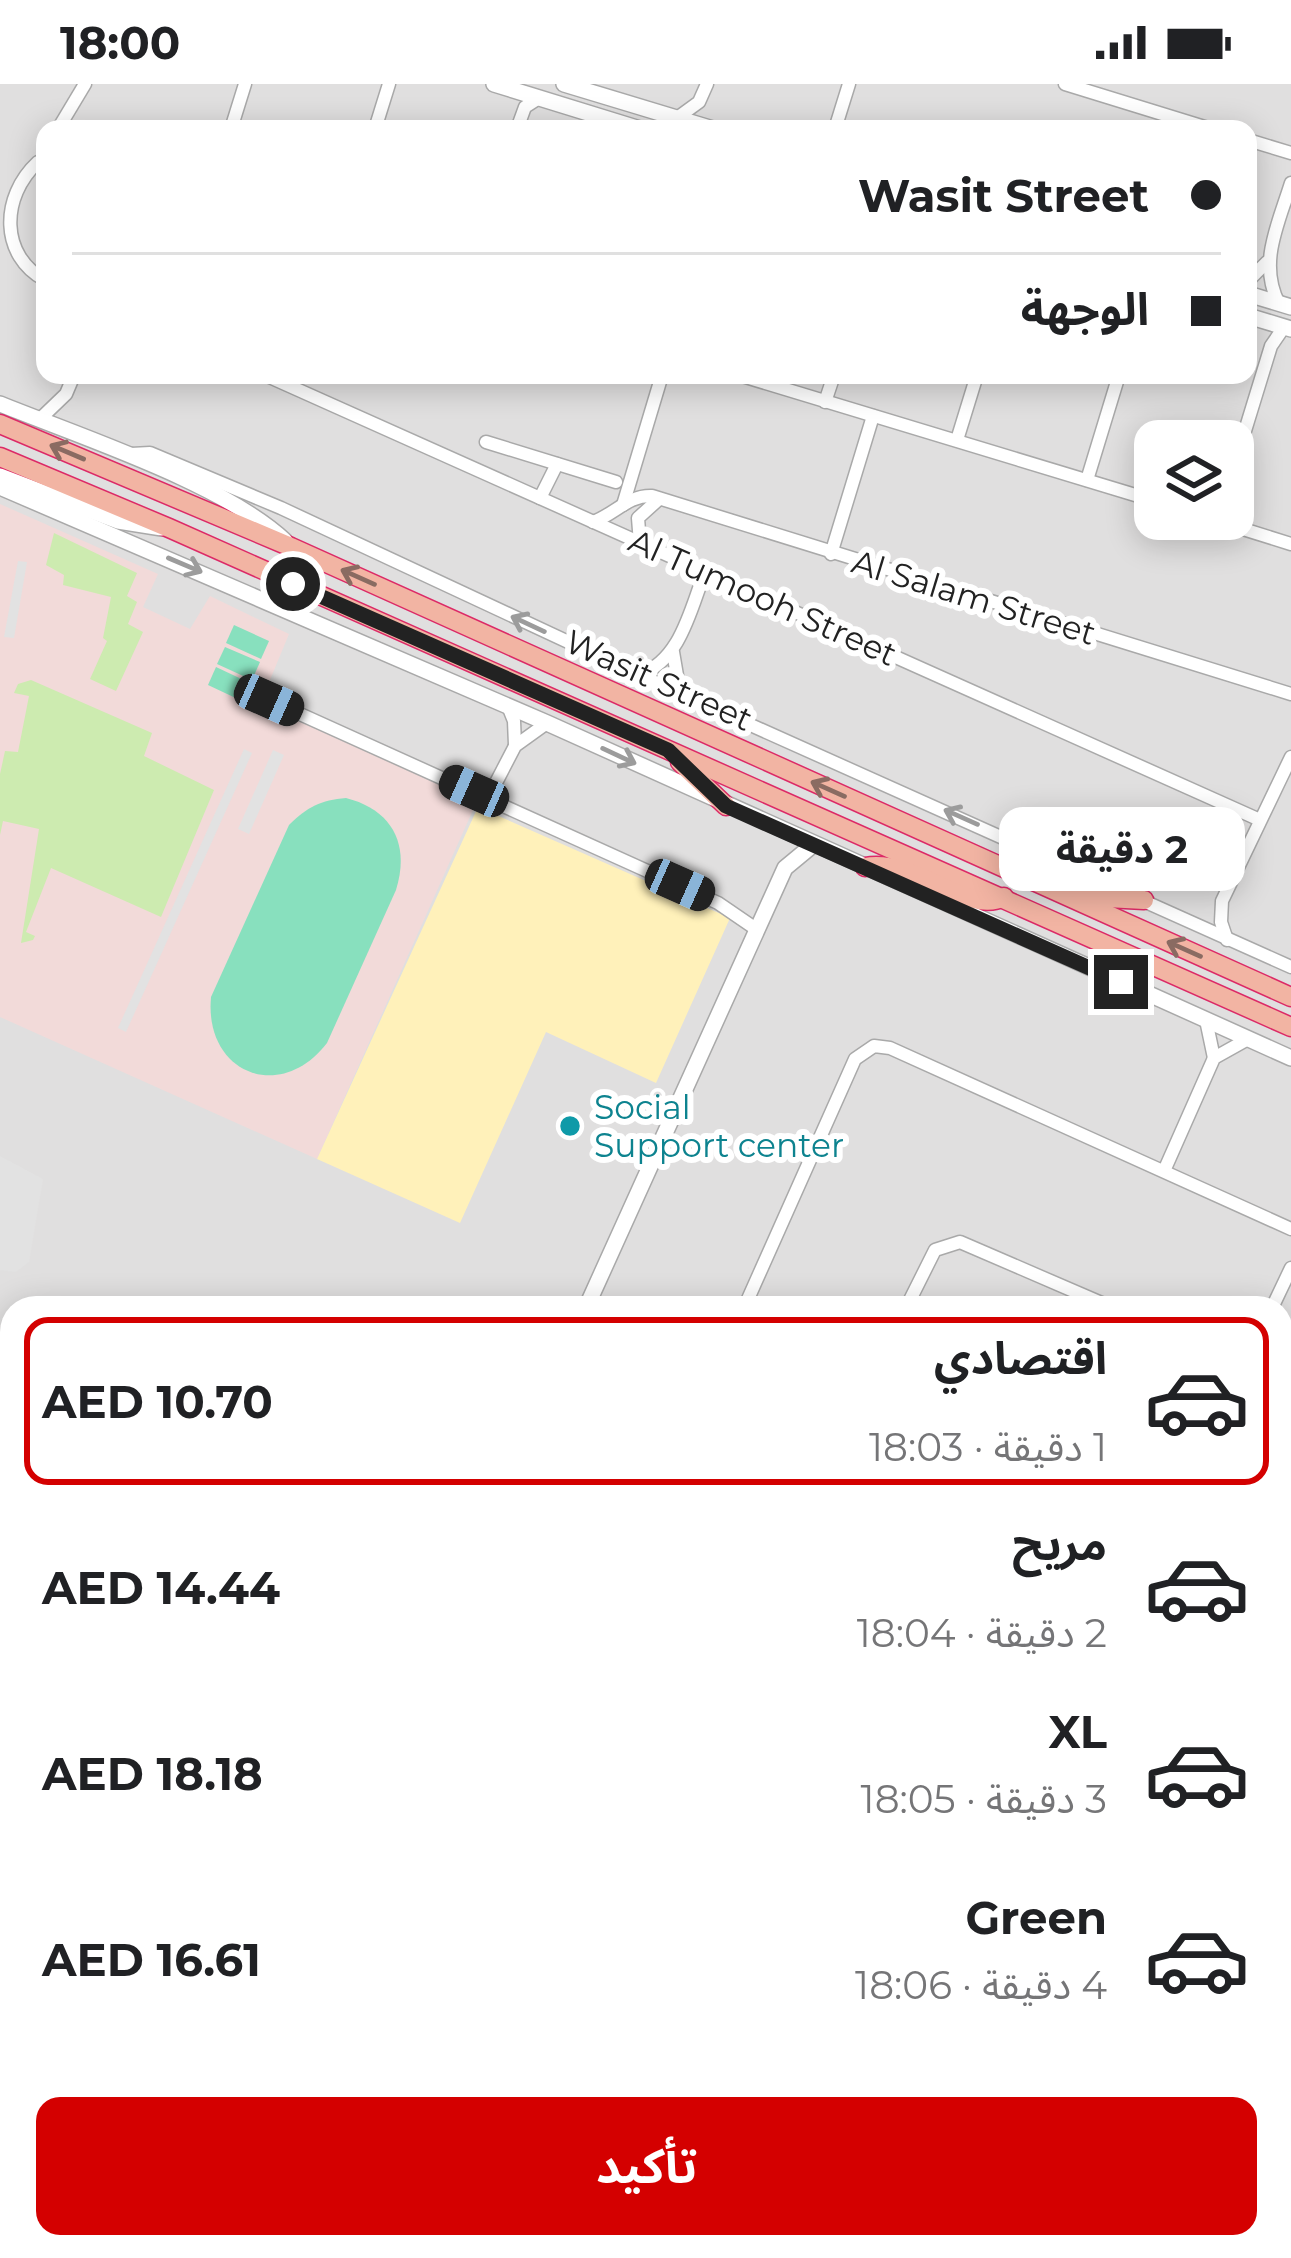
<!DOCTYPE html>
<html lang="ar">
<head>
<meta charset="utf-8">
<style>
	:root { --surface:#fff; --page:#f6f6f6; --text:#202124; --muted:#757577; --line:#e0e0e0; --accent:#d40000 }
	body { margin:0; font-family:Montserrat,"Noto Sans Arabic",sans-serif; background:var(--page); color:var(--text); direction:rtl; height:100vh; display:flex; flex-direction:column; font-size:45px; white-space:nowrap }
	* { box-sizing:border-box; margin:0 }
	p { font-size:39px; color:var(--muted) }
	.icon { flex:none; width:66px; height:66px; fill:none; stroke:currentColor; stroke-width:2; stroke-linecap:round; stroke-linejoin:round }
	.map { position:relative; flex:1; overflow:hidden; direction:ltr }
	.side { position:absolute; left:0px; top:1212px; width:1293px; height:963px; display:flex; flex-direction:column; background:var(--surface); border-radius:36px 36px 0 0; box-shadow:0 6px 30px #0003; direction:rtl }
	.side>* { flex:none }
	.hud { position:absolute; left:36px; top:36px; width:1221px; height:264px; border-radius:24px; box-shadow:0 6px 30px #0003; direction:rtl; display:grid; align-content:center; height:264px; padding:0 36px; background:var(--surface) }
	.fabs { position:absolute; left:1134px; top:336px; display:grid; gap:24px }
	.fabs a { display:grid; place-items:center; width:120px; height:120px; border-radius:24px; background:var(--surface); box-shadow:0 6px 30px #0003; font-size:60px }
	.end { position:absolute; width:54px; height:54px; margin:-27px; border:15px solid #222; background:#fff; box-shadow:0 0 0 6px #fff }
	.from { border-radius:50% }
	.bubble { position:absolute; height:84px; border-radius:24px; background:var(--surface); box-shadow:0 6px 30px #0003; font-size:39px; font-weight:700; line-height:84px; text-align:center; direction:rtl }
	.car { position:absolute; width:36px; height:72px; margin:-36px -18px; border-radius:15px; box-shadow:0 0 9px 3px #0007; background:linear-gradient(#222 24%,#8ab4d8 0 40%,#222 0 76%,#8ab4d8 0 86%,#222 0) }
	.hud b { display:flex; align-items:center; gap:42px; height:114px; font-size:45px }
	.hud b+b { border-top:3px solid var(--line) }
	.hud i { width:30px; height:30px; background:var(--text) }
	ul { padding:21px 0 0; list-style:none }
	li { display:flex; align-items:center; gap:36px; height:168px; margin:0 24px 18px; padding:0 12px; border:6px solid transparent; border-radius:24px }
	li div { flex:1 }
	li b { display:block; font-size:45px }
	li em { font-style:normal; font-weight:700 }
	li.selected { border-color:var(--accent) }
	li>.icon { width:108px; height:108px; stroke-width:1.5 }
	.cta { display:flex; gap:24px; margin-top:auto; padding:24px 36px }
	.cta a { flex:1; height:138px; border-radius:24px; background:var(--accent); color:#fff; font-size:48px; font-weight:700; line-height:138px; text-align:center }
	.status { display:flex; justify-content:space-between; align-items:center; height:84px; padding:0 60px; background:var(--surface); direction:ltr }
	.status svg { height:33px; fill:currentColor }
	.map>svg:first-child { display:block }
	.residential { fill:#e0dfdf; fill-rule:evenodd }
	.commercial { fill:#f2dad9 }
	.industrial { fill:#ebdbe8 }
	.grass { fill:#cdebb0 }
	.sand { fill:#fff1ba }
	.park { fill:#c8facc }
	.pitch { fill:#88e0be }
	.parking { fill:#e2e2e2 }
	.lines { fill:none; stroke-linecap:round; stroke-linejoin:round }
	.minor-casing { stroke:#a9a9a9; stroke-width:15 }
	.tertiary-casing { stroke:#a9a9a9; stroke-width:18 }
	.trunk-casing { stroke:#dc2a67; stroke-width:21 }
	.minor { stroke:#fff; stroke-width:12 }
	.tertiary { stroke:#fff; stroke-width:15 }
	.trunk { stroke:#f2b4a3; stroke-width:18 }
	.oneway { stroke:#8a6b62 }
	.oneway2 { stroke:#9c9c9c }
	.route { stroke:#222; stroke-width:15 }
	.culture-dot { fill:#0f9aa8; stroke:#fff; stroke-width:4.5 }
	.labels { text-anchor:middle; stroke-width:12; stroke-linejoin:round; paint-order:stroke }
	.street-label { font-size:33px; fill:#222; stroke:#fff }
	.culture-label { font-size:33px; fill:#0d838f; stroke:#fff; text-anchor:start }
</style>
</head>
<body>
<div class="status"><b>18:00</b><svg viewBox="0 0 49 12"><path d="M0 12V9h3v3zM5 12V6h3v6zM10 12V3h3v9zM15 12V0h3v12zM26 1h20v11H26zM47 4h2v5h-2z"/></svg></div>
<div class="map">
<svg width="1291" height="2174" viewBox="0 0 1291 2174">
	<rect width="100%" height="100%" fill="#f2efe9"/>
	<path class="residential" d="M0 0H1291V2174H0ZM45 45H1248V291H45ZM1155 357H1233V435H1155ZM12 1224H1281V2163H12Z"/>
	<polygon class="commercial" points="0,420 158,490 143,523 190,545 210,512 289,550 260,620 477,717 317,1075 0,933"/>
	<polygon class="industrial" points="0,1492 12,1494 12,1810 0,1807"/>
	<g class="grass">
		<polygon points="54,449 137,489 127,512 137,518 128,540 143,548 116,607 90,595 107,557 103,554 111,513 63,501 64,491 46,481"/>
		<polygon points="31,596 152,649 144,672 214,706 161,833 51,784 26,848 35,852 33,856 21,859 39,745 3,737 0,751 0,690 5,667 18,668 29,612 14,609 18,600"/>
	</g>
	<polygon class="sand" points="478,723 730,834 656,999 546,948 460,1139 317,1075"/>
	<polygon class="park" points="1281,2012 1291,2017 1291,2174 1104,2174 1109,2163 1281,2163"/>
	<g class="pitch">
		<polygon points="234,541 269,557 261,575 226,559"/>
		<polygon points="225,563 260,578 252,596 217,580"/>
		<polygon points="216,583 250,599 242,617 208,601"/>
		<path d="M346 714C393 726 410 761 396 806L327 959C280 1020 204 989 211 913L289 741C307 723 321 716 346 714Z"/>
		<polygon points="1014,2163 1109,2163 1104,2174 1009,2174"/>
	</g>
	<g class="parking">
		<polygon points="18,477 27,478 14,554 4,553"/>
		<polygon points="244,665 252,669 126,948 118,944"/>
		<polygon points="273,666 284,671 249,750 238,745"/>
		<polygon points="0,1072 43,1095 29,1178 16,1188 0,1186"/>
	</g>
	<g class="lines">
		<defs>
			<g id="minor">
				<polyline points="1065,0 1211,45"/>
				<polyline points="677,34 699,18 707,0"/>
				<polyline points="58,45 85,0"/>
				<polyline points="231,45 245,0"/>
				<polyline points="375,45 389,0"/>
				<polyline points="517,45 525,23 539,14"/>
				<polyline points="835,45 849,0"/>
				<polyline points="1248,56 1291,69"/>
				<path d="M38 78C0 113 0 172 45 196"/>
				<polyline points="1248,197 1267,178"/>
				<path d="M1279 220C1258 179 1278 141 1291 99"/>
				<polyline points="265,291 1260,736"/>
				<polyline points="739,291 1155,417"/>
				<polyline points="825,318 834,291"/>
				<polyline points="39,336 66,310 74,291"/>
				<polyline points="957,356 977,291"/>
				<polyline points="486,358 616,398"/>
				<polyline points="131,370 150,369 281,424 639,591 1291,883"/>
				<polyline points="1233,386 1271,262 1284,243"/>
				<polyline points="1087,396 1119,291"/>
				<polyline points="540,414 557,380"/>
				<polyline points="623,421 662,291"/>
				<polyline points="1211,435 1291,460"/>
				<path d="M593 438C615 430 628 411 652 412L1291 610"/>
				<polyline points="640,459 638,434 659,415"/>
				<polyline points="831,470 873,332"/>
				<polyline points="673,568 680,609"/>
				<path d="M639 591C681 576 690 526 705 488"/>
				<polyline points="269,616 718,819 756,845"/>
				<polyline points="508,622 514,637 515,661"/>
				<polyline points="488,714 515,662 547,639"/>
				<polyline points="1227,856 1221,838 1222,817 1291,673"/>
				<polyline points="1206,936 1214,974"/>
				<polyline points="1164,1087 1214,974 1248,955"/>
				<polyline points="744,1224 855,975 874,962 890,964 1291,1145"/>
				<polyline points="906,1224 935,1166 960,1158 1113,1224"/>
				<polyline points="1272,1224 1291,1184"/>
				<polyline points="1281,1299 1291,1304"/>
				<polyline points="1281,1459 1291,1464"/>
				<polyline points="1281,1618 1291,1623"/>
				<polyline points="1281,1785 1291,1789"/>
				<polyline points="0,1819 12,1822"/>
				<polyline points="1281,1988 1291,1992"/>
				<polyline points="318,2174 323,2163"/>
				<polyline points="478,2174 483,2163"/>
				<polyline points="636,2174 641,2163"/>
				<polyline points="803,2174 808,2163"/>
				<polyline points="963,2174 968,2163"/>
			</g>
			<g id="tertiary">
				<polyline points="494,0 640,45"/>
				<polyline points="564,0 713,45"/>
				<polyline points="1248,210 1291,223"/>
				<polyline points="1248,232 1291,245"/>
				<path d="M0 320C81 353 223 399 285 457"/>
				<polyline points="0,392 118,437 162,444"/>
				<polyline points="0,403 547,639 1291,974"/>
				<polyline points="586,1224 785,784 814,760"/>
				<polyline points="159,2174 164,2163"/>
			</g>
			<g id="trunk">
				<polyline points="0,340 291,463 1291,913"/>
				<polyline points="0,373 169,444 1291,943"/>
				<polyline points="680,678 726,722"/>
				<path d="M865 783C917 774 967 832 1004 813"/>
				<polyline points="1078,805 1107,814 1144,816"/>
			</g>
		</defs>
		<use href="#minor" class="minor-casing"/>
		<use href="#tertiary" class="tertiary-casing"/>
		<use href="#trunk" class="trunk-casing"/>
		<use href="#minor" class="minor"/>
		<use href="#tertiary" class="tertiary"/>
		<use href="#trunk" class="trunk"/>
	</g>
	<defs><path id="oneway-shaft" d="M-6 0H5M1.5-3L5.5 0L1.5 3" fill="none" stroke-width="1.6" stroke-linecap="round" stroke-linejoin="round" transform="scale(3)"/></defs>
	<g class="oneway">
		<use href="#oneway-shaft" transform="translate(67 368) rotate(-157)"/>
		<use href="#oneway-shaft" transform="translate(358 493) rotate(-156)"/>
		<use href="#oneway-shaft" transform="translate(828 705) rotate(-156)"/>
		<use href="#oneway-shaft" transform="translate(1184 865) rotate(-156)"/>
	</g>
	<g class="oneway2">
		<use href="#oneway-shaft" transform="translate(185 481) rotate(23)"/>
		<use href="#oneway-shaft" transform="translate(528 540) rotate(-155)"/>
		<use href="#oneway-shaft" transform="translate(619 672) rotate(25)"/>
		<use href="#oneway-shaft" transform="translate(961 733) rotate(-156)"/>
	</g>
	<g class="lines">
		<polyline class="route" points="293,500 668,666 726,722 1121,898"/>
	</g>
	<circle class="culture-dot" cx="570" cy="1042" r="12"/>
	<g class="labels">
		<g class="street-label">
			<text transform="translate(763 513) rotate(24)" y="12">Al Tumooh Street</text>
			<text transform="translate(974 513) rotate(17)" y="12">Al Salam Street</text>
			<text transform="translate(659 596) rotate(24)" y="12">Wasit Street</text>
		</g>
		<g class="culture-label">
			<text x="594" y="1035">Social<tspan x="594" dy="38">Support center</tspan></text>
		</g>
	</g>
</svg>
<div class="fabs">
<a><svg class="icon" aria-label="layers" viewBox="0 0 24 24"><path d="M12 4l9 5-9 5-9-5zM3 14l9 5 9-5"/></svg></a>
</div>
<i class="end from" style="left:293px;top:500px"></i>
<i class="end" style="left:1121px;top:898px"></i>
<div class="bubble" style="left:999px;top:723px;width:246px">2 دقيقة</div>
<i class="car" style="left:269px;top:616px;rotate:114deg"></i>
<i class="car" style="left:474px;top:707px;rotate:294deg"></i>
<i class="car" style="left:680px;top:801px;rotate:114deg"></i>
<div class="hud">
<b><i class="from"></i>Wasit Street</b>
<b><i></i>الوجهة</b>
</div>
<section class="side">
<ul>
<li class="selected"><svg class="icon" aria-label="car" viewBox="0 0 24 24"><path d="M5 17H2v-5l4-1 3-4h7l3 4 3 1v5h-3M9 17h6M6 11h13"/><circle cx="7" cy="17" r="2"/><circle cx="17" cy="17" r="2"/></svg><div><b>اقتصادي</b><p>1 دقيقة · 18:03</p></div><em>AED 10.70</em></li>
<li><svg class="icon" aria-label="car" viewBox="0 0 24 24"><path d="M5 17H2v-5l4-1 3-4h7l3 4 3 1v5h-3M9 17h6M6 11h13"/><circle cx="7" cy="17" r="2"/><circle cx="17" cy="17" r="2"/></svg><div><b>مريح</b><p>2 دقيقة · 18:04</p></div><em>AED 14.44</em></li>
<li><svg class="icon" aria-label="car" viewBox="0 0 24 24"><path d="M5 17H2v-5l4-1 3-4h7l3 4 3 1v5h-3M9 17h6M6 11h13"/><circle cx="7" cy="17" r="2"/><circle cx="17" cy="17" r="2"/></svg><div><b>XL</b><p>3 دقيقة · 18:05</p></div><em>AED 18.18</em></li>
<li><svg class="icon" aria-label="car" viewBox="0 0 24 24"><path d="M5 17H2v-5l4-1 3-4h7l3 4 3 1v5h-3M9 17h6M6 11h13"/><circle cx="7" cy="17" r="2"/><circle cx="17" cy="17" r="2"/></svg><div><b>Green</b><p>4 دقيقة · 18:06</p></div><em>AED 16.61</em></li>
</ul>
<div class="cta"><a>تأكيد</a></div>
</section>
</div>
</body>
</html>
